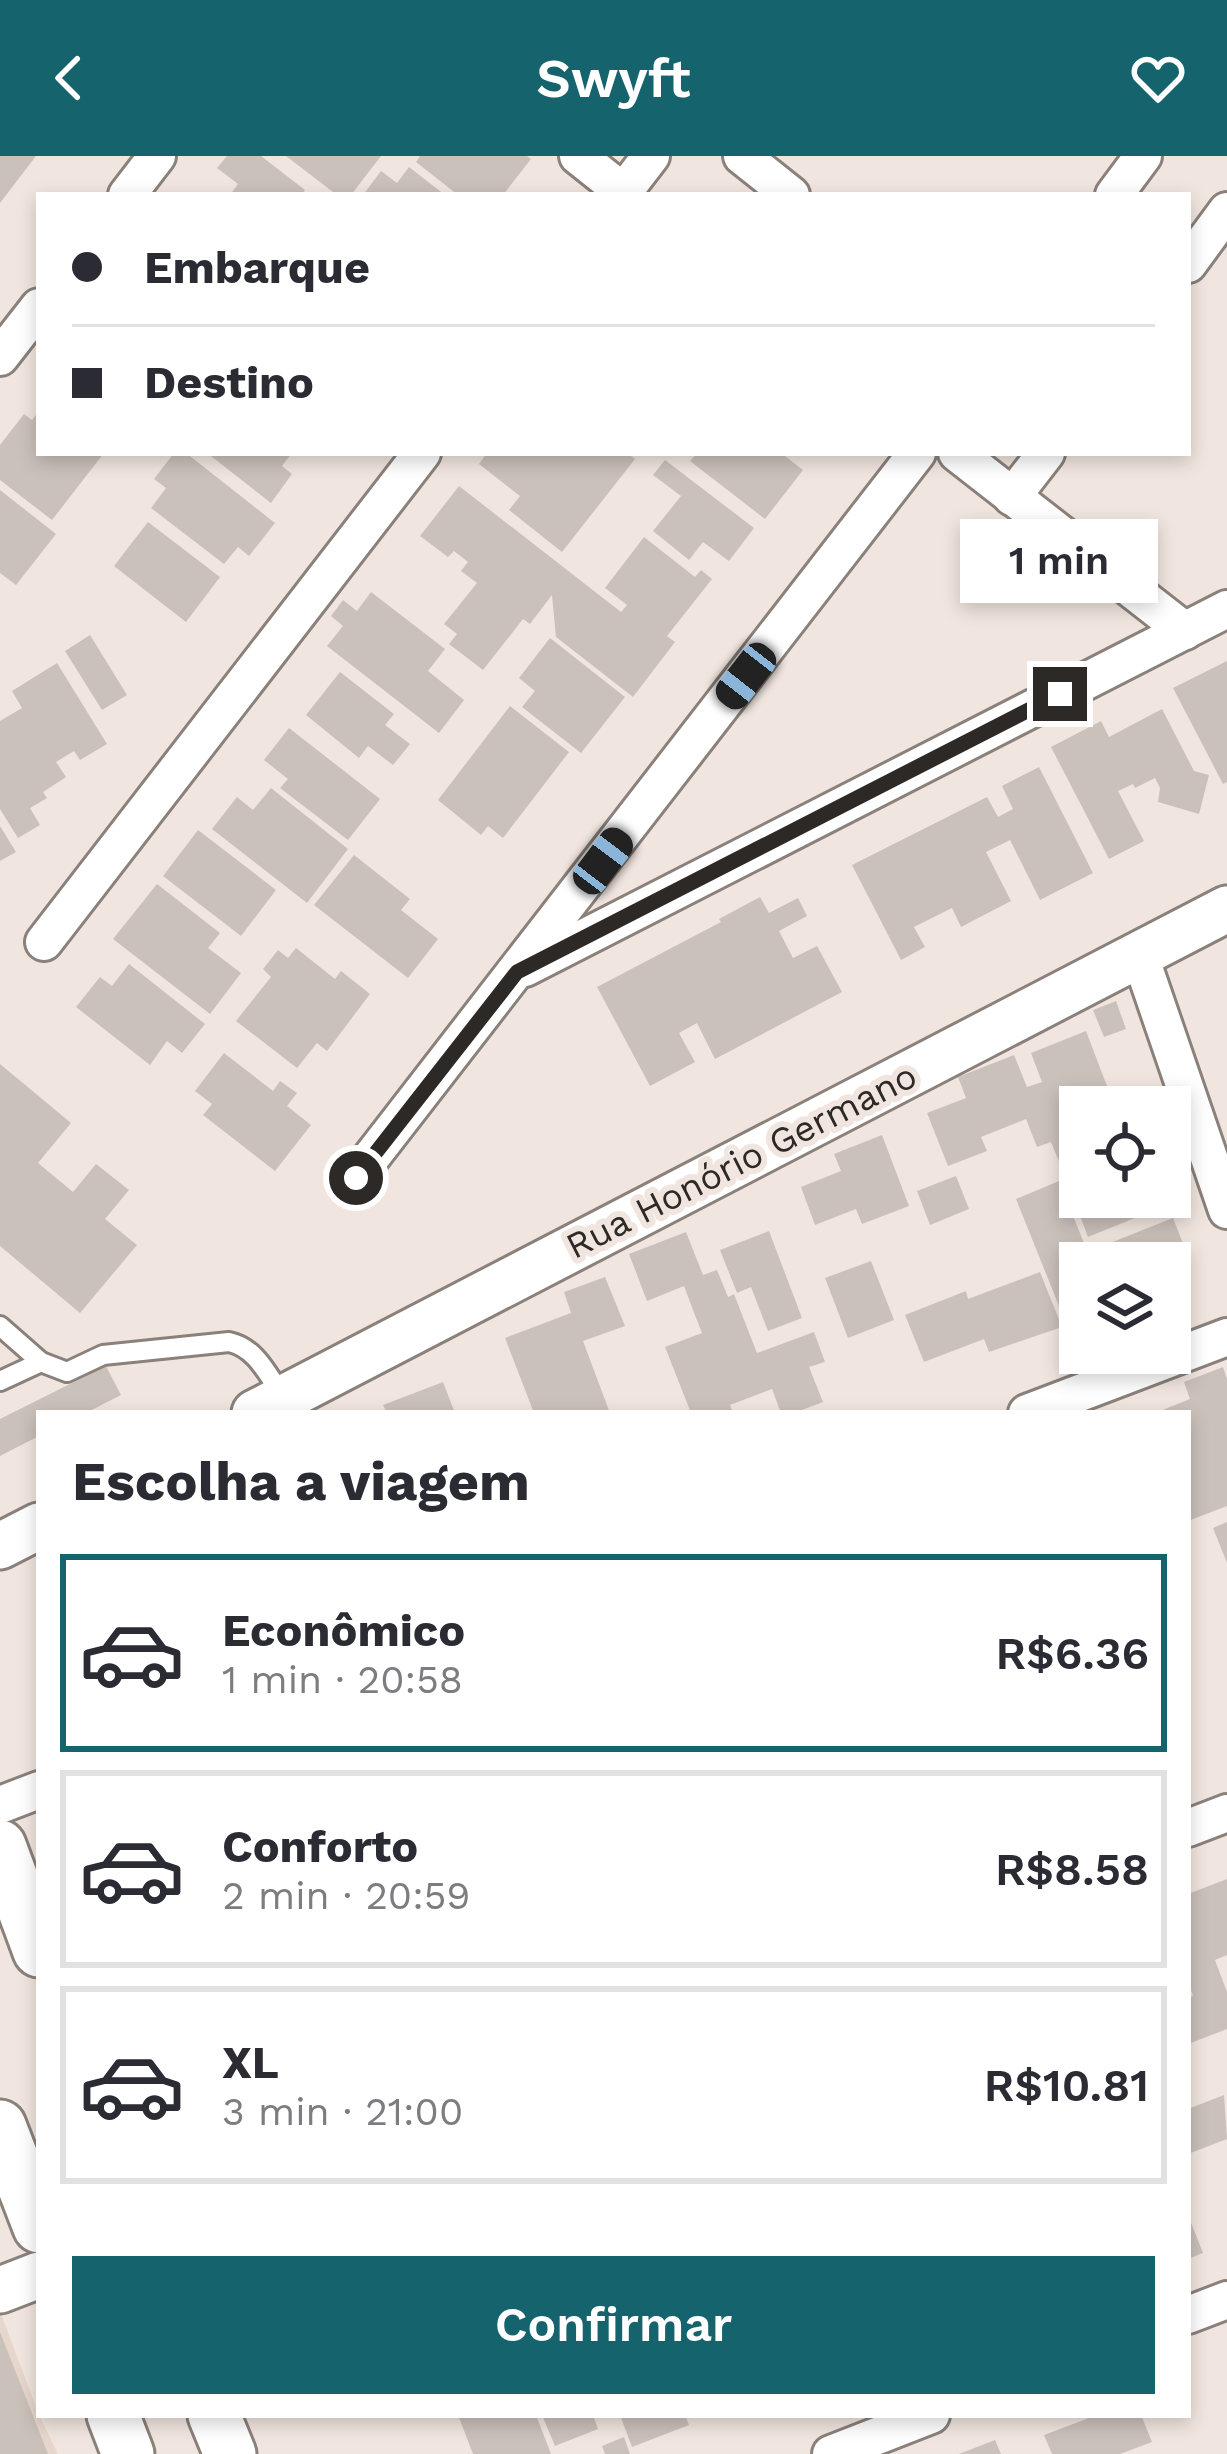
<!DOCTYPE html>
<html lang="pt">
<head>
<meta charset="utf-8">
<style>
	:root { --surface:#fff; --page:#f2f2f3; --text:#2b2b33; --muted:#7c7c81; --line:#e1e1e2; --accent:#15636c }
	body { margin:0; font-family:"Work Sans",sans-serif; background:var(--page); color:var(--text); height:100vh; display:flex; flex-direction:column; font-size:45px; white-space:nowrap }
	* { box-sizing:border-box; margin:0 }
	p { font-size:39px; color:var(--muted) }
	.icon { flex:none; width:66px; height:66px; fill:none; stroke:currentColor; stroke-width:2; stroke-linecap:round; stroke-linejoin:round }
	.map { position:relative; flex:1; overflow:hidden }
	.sheet { position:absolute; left:36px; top:1254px; width:1155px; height:1008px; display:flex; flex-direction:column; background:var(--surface); border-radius:0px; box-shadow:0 6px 18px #0003 }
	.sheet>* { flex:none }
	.guide { position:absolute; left:36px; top:36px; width:1155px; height:264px; border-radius:0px; box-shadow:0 6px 18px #0003; display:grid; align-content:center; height:264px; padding:0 36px; background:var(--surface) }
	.controls { position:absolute; left:1059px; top:930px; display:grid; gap:24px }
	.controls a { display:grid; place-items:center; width:132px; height:132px; border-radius:0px; background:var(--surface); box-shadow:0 6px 18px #0003; font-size:60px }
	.end { position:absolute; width:54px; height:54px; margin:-27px; border:15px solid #2d2926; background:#fff; box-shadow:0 0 0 6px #fff }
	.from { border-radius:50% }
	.bubble { position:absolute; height:84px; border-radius:0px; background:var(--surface); box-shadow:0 6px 18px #0003; font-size:39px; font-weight:600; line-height:84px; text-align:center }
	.car { position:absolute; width:36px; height:72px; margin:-36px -18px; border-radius:15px; box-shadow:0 0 9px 3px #0007; background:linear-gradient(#222 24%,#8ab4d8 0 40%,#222 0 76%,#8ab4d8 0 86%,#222 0) }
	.guide b { display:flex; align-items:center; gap:42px; height:114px; font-size:45px }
	.guide b+b { border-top:3px solid var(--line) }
	.guide i { width:30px; height:30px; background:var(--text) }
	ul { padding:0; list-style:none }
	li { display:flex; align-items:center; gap:36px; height:198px; margin:0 24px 18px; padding:0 12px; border:6px solid var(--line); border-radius:0px }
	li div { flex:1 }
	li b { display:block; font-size:45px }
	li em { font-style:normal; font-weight:600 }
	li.selected { border-color:var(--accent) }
	li>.icon { width:108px; height:108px; stroke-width:1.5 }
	h2 { padding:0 36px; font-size:54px; line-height:144px }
	.button { display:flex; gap:24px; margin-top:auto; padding:24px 36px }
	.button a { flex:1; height:138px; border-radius:0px; background:var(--accent); color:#fff; font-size:48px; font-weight:600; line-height:138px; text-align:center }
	header { display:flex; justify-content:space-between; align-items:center; height:156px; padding:0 36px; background:var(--accent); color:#fff; font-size:54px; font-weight:600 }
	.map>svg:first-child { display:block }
	.built { fill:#e7d6cc }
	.building { fill:#cbc1bb }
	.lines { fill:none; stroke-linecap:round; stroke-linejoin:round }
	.service-casing { stroke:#8a817b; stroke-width:24 }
	.minor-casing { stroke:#8a817b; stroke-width:42 }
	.tertiary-casing { stroke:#8a817b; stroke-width:51 }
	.secondary-casing { stroke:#8a817b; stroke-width:57 }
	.service { stroke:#fff; stroke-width:18 }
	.minor { stroke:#fff; stroke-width:36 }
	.tertiary { stroke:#fff; stroke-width:45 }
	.secondary { stroke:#fff; stroke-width:51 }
	.route { stroke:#2d2926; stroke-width:15 }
	.labels { text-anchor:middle; stroke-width:12; stroke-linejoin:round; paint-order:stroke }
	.street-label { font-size:36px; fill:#2d2926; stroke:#f1e6df }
</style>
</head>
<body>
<header><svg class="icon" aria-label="back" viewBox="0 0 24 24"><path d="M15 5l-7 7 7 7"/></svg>Swyft<svg class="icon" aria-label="heart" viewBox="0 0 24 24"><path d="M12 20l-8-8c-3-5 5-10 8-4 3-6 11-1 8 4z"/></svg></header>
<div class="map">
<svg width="1227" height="2298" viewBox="0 0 1227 2298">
	<rect width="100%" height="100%" fill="#f1e6df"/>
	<polygon class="built" points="0,2155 39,2259 58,2298 0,2298"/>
	<g class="building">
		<polygon points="0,0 36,0 0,47"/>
		<polygon points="227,0 261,0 305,34 302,39 230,39 238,28 217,12"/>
		<polygon points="286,0 381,0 351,39 337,39"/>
		<polygon points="420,0 527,0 531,3 503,39 458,39 416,6"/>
		<polygon points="409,11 445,39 363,39 381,15 397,27"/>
		<polygon points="39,255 39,297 104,297 52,364 0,324 0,289 24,258 32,264"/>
		<polygon points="174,297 186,297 275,367 249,400 238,391 224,408 151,352 166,332 154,323"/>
		<polygon points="207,297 292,297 282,310 292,318 271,347"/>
		<polygon points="487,297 627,297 635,303 562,396 509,354 520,340 479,308"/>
		<polygon points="697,297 781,297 803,314 765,363 690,305"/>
		<polygon points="665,304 754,372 729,405 703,386 689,404 653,375 681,340 653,319"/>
		<polygon points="459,330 621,456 627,449 605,432 644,381 695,421 701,414 712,423 667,480 675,486 633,541 556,481 552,439 530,468 523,463 483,514 449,488 457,478 444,468 477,427 461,415 468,406 454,395 448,401 420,380"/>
		<polygon points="0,334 56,378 16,429 0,417"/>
		<polygon points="148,366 220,421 186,466 114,410"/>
		<polygon points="371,436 445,493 428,515 464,544 439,577 327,490 343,470 331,460 343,444 357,455"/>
		<polygon points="90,479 127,539 102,554 65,495"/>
		<polygon points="550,482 625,541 581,597 522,551 535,535 519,522"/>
		<polygon points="1227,505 1227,626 1223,628 1173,532"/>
		<polygon points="57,507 107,588 80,604 74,595 56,606 66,621 43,636 47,642 30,652 40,669 18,682 0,653 0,565 22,552 12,535"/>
		<polygon points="340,516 394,558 385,569 410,588 393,609 368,590 359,602 306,559"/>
		<polygon points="510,550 569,596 503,682 488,670 481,679 438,644"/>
		<polygon points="1162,553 1194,615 1209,619 1199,658 1158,646 1160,632 1155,622 1135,632 1133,628 1118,635 1144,685 1109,703 1051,591 1101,565 1109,581"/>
		<polygon points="289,572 380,643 348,684 280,632 288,623 264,604"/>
		<polygon points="1039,611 1093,717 1040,744 1010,684 986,696 1011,745 961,771 952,752 914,771 925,791 901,804 852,709 987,641 998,661 1013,653 1002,630"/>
		<polygon points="271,632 348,693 307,747 212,673 237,641 253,654"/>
		<polygon points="0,670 16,696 0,705"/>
		<polygon points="198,674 276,734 241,780 163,720"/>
		<polygon points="354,699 410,743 401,754 438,783 408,822 314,749"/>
		<polygon points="157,728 220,777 208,792 241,817 210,858 113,783"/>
		<polygon points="760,741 769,757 798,742 807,760 779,775 793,802 817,790 842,836 715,903 697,867 679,877 695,906 650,930 597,831 721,766 719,763"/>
		<polygon points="296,792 335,823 341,815 370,838 327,895 317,887 297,912 236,865 271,821 263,813 278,794 288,802"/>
		<polygon points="129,808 205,868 182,897 167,885 150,909 76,851 100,821 112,830"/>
		<polygon points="1116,845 1126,873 1104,881 1093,854"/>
		<polygon points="1086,875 1115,951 1080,951 1080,1014 1065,1020 1051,986 1037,991 1026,963 981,981 987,995 948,1010 927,957 966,942 958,921 1014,899 1027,931 1042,926 1031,897"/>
		<polygon points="224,897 273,935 280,925 297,937 287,950 311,969 275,1015 203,959 212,948 195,935"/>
		<polygon points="0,908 71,967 38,1007 73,1036 96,1008 129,1034 105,1063 137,1089 80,1157 0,1090"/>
		<polygon points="882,979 909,1050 862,1068 856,1053 815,1069 801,1031 841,1015 834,998"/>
		<polygon points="956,1020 969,1053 930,1069 917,1035"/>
		<polygon points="1059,1025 1092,1107 1080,1107 1080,1142 1059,1150 1016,1043"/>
		<polygon points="1080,1029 1080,1041 1158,1041 1162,1051 1088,1081 1070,1033"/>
		<polygon points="1173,1062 1189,1103 1170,1110 1170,1107 1112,1107 1105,1089"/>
		<polygon points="769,1075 802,1162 768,1175 751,1131 737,1137 720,1094"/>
		<polygon points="686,1076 703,1119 717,1114 728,1141 734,1138 757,1197 814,1176 825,1206 809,1211 823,1246 794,1257 781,1257 772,1233 730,1249 733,1257 691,1257 665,1191 702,1177 693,1154 684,1130 647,1145 629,1098"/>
		<polygon points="871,1105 894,1164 848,1182 825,1122"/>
		<polygon points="1040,1116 1062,1171 989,1196 984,1183 924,1206 905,1159 966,1135 968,1143"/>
		<polygon points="605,1121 625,1170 583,1185 610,1257 534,1257 505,1182 571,1157 564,1136"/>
		<polygon points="106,1210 121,1239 86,1257 39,1257 39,1280 0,1300 0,1263"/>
		<polygon points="1223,1211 1227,1223 1227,1350 1188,1365 1188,1257 1155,1257 1190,1243 1184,1226"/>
		<polygon points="443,1226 455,1257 387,1257 383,1249"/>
		<polygon points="1227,1366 1227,1407 1213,1372"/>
		<polygon points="1227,1723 1227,1799 1215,1804 1227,1836 1227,1873 1188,1888 1188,1842 1193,1840 1188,1825 1188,1738"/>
		<polygon points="1224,1939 1227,1983 1188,1998 1188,1953"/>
		<polygon points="1188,2059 1203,2097 1188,2103"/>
		<polygon points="0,2176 48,2298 0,2298"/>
		<polygon points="458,2259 536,2259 551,2298 473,2298"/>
		<polygon points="542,2259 593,2259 598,2273 555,2290"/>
		<polygon points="620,2259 685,2259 689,2269 632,2291"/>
		<polygon points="1097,2259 1141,2259 1152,2286 1120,2298 1052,2298 1044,2279"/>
		<polygon points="624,2281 630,2298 605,2298 602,2290"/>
		<polygon points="995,2284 1001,2298 959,2298"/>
	</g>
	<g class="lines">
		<defs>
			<g id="service">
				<path d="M0 1170 41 1206 67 1216 103 1199 229 1186C257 1192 268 1220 284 1242"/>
				<polyline points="0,1225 41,1206"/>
			</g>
			<g id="minor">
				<polyline points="578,0 627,39"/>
				<polyline points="742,0 791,39"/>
				<polyline points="127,39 157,0"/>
				<polyline points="621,39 651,0"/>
				<polyline points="1114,39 1143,0"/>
				<polyline points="1188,108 1227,55"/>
				<polyline points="0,201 39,151"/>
				<polyline points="957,297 1185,475"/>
				<polyline points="1012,341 1046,297"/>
				<polyline points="44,786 422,297"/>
				<polyline points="1139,797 1227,1054"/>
				<polyline points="525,812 1227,453"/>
				<polyline points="356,1021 917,297"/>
				<polyline points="1027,1257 1227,1181"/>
				<polyline points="0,1649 39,1634"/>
				<polyline points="1188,1672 1227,1657"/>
				<polyline points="1188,2159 1227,2144"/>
				<polyline points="831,2298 931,2259"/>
			</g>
			<g id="tertiary">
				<polyline points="255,1257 1227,753"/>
				<polyline points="0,1390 39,1370"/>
				<polyline points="0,2134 39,2119"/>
			</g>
			<g id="secondary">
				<polyline points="0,1690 39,1795"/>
				<polyline points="0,1970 39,2071"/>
				<polyline points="113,2259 128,2298"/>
				<polyline points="214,2259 230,2298"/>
			</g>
		</defs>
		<use href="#service" class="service-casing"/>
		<use href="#minor" class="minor-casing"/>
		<use href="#tertiary" class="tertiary-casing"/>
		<use href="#secondary" class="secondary-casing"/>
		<use href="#service" class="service"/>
		<use href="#minor" class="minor"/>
		<use href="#tertiary" class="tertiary"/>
		<use href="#secondary" class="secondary"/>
	</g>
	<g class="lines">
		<polyline class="route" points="356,1022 517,816 1060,538"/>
	</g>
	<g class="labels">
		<g class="street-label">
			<text transform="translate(741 1004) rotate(-27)" y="13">Rua Honório Germano</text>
		</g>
	</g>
</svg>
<div class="controls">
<a><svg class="icon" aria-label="locate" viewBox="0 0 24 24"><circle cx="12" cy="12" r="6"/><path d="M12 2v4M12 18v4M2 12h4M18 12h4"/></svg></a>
<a><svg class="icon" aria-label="layers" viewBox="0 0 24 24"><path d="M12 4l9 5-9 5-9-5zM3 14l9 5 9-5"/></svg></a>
</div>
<i class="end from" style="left:356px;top:1022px"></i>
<i class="end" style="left:1060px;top:538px"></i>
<div class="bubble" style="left:960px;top:363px;width:198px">1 min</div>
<i class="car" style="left:746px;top:520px;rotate:218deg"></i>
<i class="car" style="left:603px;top:705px;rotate:37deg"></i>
<div class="guide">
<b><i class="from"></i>Embarque</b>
<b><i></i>Destino</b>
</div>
<section class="sheet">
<h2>Escolha a viagem</h2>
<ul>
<li class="selected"><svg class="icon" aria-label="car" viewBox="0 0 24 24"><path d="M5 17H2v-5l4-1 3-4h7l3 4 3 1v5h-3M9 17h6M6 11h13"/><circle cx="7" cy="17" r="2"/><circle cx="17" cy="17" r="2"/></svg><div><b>Econômico</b><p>1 min · 20:58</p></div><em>R$6.36</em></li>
<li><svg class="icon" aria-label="car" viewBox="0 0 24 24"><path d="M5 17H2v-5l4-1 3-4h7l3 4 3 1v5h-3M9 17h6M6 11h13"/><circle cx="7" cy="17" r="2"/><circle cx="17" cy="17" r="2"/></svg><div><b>Conforto</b><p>2 min · 20:59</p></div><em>R$8.58</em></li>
<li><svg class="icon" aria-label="car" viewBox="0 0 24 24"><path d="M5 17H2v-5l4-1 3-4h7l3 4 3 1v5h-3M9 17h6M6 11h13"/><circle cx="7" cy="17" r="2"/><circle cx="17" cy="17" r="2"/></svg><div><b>XL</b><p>3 min · 21:00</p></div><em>R$10.81</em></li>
</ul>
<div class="button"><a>Confirmar</a></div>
</section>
</div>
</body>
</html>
